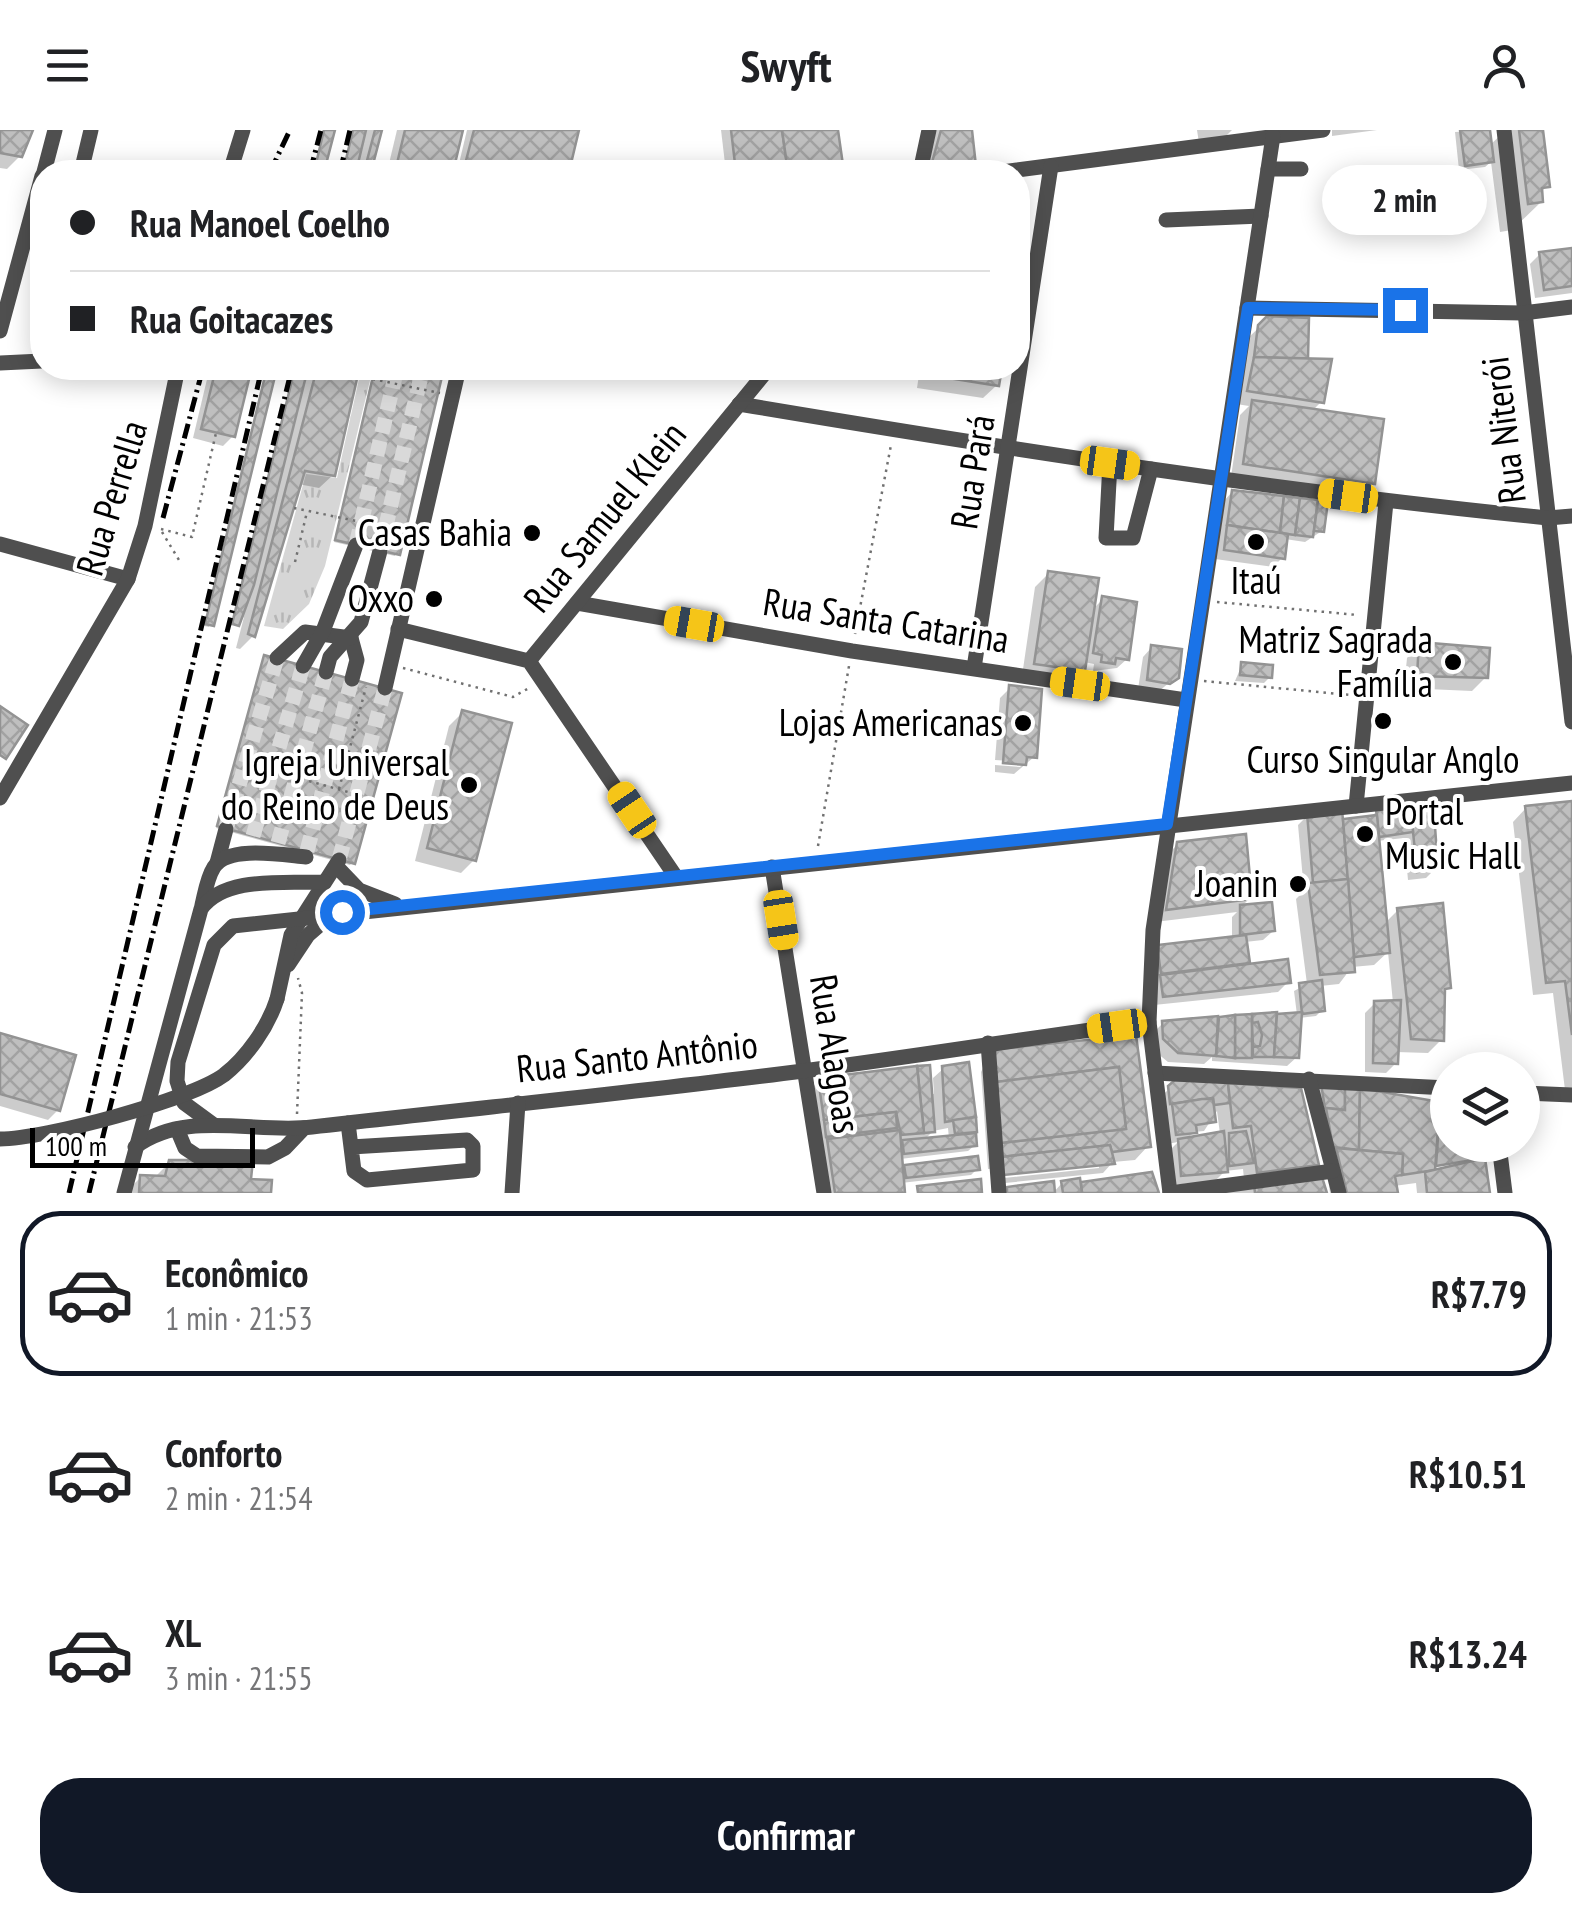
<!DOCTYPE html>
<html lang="pt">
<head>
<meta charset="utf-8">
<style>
	:root { --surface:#fff; --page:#f2f2f2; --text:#202124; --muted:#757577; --line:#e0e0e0; --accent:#111827 }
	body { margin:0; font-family:"PT Sans Narrow",sans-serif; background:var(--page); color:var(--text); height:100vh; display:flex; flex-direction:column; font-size:38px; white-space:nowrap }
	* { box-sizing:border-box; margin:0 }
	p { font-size:32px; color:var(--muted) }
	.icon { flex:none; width:55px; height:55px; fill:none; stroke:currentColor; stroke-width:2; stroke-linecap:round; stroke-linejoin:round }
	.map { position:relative; height:1063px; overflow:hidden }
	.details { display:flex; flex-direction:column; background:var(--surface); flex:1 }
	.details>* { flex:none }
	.hud { position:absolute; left:30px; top:30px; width:1000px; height:220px; border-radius:40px; box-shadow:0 5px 25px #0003; display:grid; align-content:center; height:220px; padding:0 40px; background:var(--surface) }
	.controls { position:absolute; left:1430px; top:922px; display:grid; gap:20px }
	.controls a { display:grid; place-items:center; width:110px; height:110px; border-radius:50%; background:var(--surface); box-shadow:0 5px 25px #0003; font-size:50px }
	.scale { position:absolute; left:30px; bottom:25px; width:225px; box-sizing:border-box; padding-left:10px; border:5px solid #000; border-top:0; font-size:28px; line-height:35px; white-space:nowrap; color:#000; -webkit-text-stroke:8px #fff; paint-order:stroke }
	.end { position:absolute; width:45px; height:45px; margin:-22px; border:12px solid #1a73e8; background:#fff; box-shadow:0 0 0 5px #fff }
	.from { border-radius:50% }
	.bubble { position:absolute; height:70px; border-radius:35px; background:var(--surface); box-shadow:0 5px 25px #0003; font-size:32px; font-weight:600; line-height:70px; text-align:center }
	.car { position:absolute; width:30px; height:60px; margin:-30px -15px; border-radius:12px; box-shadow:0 0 8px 2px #0007; background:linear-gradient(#f5c518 24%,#345 0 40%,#f5c518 0 76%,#345 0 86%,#f5c518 0) }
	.hud b { display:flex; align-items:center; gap:35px; height:95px; font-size:38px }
	.hud b+b { border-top:2px solid var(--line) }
	.hud i { width:25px; height:25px; background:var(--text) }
	ul { padding:18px 0 0; list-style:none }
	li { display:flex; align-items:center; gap:30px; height:165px; margin:0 20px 15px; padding:0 20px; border:5px solid transparent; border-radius:40px }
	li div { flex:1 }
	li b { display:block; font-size:38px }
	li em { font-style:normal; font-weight:600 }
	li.current { border-color:var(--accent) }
	li>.icon { width:90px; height:90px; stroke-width:1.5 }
	.action { display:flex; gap:20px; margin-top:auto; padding:20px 40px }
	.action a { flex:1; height:115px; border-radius:40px; background:var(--accent); color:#fff; font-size:40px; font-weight:600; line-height:115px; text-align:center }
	header { display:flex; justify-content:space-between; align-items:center; height:130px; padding:0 40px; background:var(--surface); font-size:45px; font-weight:600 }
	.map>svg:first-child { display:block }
	.grass { fill:url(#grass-tufts) }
	.shadow { fill:#0003; fill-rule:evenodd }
	.building { fill:url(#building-cross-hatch); stroke:#939393; stroke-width:2.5 }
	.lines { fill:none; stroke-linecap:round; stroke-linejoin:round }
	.minor-tunnel { stroke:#d9d9d9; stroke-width:15; stroke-dasharray:15 8; stroke-linecap:butt }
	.path { stroke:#717171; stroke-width:2.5; stroke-dasharray:2.5 5; stroke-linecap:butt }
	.minor { stroke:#4f4f4f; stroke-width:15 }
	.rail { stroke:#000; stroke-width:5; stroke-dasharray:15 5 2.5 5; stroke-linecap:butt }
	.minor-bridge { stroke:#4f4f4f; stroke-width:15 }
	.route { stroke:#1a73e8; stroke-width:12 }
	.poi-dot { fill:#000; stroke:#fff; stroke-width:4 }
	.labels { text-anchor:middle; stroke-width:8; stroke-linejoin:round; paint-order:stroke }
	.street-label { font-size:38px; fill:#000; stroke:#fff }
	.poi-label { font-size:38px; fill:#000; stroke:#fff; text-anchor:end }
</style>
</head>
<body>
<header><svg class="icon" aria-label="menu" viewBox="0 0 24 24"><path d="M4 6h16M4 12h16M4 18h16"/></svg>Swyft<svg class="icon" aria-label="person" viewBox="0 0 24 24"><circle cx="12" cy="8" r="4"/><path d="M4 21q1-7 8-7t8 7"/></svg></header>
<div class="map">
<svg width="1572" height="1063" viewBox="0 0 1572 1063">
	<defs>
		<pattern id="grass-tufts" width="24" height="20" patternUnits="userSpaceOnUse" patternTransform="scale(2.5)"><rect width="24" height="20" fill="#d6d6d6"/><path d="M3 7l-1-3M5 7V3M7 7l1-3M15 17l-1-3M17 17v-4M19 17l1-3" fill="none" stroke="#b6b6b6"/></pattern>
		<pattern id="building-cross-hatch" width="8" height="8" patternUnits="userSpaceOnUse" patternTransform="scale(2.5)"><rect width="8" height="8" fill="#bfbfbf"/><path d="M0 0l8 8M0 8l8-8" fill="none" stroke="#a2a2a2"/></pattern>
	</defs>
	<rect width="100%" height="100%" fill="#fff"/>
	<polygon class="grass" points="353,238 373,238 325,436 309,474 283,499 264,496 306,344 337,348 361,240"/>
	<g class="shadow">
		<polygon points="0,0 30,0 20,26 7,39 0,38"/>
		<polygon points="353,0 379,0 369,42 343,42"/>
		<polygon points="397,0 461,0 450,42 387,42"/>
		<polygon points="467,0 576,0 566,42 457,42"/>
		<polygon points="721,0 836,0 841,42 726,42"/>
		<polygon points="935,0 969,0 974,35 966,42 924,42"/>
		<polygon points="1197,0 1232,0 1221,11 1199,13"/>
		<polygon points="1332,0 1377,0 1332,6"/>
		<polygon points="1487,0 1489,16 1506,0 1540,0 1547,56 1540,63 1541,72 1512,100 1500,102 1491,32 1485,37 1459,40 1455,2"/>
		<polygon points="1572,120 1572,163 1535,168 1530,134 1540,124"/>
		<polygon points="1268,189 1321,272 1312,281 1372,353 1359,366 1231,347 1240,285 1249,276 1236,274 1249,207"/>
		<polygon points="216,238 248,243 233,306 223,316 193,308 208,245"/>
		<polygon points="267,238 274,238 209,497 204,496"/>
		<polygon points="295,238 356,242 333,345 319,358 298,354 253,506 240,519 236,518 244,487 231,496"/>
		<polygon points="374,238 441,238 395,426 334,412"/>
		<polygon points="920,238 999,238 997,255 983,268 917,258"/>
		<polygon points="1232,362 1325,373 1322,401 1305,412 1285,409 1282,428 1273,437 1215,429 1223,372"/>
		<polygon points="1049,443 1092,480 1103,469 1127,529 1117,538 1093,541 1094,534 1084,532 1070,553 1022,546 1035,457"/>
		<polygon points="1420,514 1486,547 1472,561 1404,558 1407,528"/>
		<polygon points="1152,517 1176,547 1158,562 1138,559 1143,527"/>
		<polygon points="264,528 352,733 350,735 216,698"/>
		<polygon points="1242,535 1270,547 1264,553 1235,551"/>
		<polygon points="1010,558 1034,627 1014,644 995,642 995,635 1020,637 1025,632 995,630 1000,568"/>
		<polygon points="462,583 474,730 461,743 415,731 449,596"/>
		<polygon points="1572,674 1572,960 1565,960 1553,863 1533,865 1513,692 1526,678"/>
		<polygon points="1407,678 1436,738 1426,748 1408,750 1404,708 1377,711 1385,793 1398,780 1449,857 1443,863 1441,910 1428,923 1396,922 1396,933 1386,943 1365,942 1365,883 1375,873 1393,873 1388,822 1374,835 1352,837 1339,854 1320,856 1322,880 1316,886 1299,888 1297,927 1287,936 1212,931 1212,927 1204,934 1168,932 1157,923 1153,903 1163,893 1215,893 1220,889 1274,885 1274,891 1297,885 1294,861 1307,854 1296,769 1304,761 1298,695 1308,685 1341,695 1370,688 1377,681"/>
		<polygon points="1178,714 1250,768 1241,777 1273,801 1263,810 1245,812 1248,837 1288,852 1278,862 1154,875 1149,827 1232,809 1232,787 1237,782 1155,792 1164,728"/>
		<polygon points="0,905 58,980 48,990 0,976"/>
		<polygon points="984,936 1148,1016 1135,1030 1113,1032 1103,1043 995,1054 994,1049 1099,1038 1099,1033 988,1039 981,942"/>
		<path d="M943 939 973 990 975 1015 968 1021 900 1029 901 1042 906 1038 977 1039 971 1045 901 1053 902 1063H820L815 1024 824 1015H817L806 963 819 950 934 964 933 948ZM948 998 949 1009 923 1011 933 1001Z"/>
		<path d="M1176 953 1229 956 1316 1035 1301 1050 1320 1047 1324 1063H1200L1245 1059 1243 1039 1225 1041 1215 1051 1172 1055 1169 1021 1178 1012 1167 1014 1159 968ZM1217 981 1220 1004 1186 1010 1194 1002 1204 1001Z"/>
		<path d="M1322 956 1436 984 1441 980 1448 1015H1481L1488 1063H1417L1416 1053 1394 1056 1395 1063H1330L1316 962ZM1472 1026V1033L1429 1040 1428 1036Z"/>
		<polygon points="170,1032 270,1053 269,1063 125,1063 141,1047 154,1048"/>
		<polygon points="1150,1045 1155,1063 1004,1063 1008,1059 1053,1063 1062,1053"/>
	</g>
	<g class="building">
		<polygon points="0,0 33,0 22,27 0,23"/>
		<polygon points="324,0 335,0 324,42 314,42"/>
		<polygon points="353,0 366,0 356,42 343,42"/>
		<polygon points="375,0 382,0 371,42 364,42"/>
		<polygon points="405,0 463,0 453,42 395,42"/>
		<polygon points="474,0 579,0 569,42 463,42"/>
		<polygon points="731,0 782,0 788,42 736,42"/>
		<polygon points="782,0 838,0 844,42 788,42"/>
		<polygon points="941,0 972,0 976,36 939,42 931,36"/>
		<polygon points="1460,0 1490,0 1494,32 1465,36"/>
		<polygon points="1519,0 1543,0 1550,57 1542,58 1543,72 1528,74"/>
		<polygon points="624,36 625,42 571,42"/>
		<polygon points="1572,118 1572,156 1544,160 1539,122"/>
		<polygon points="1267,186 1309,188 1308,229 1254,227 1258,195"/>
		<polygon points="1254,227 1332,229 1324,273 1247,261"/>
		<polygon points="216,238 251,241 235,307 201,299"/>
		<polygon points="267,238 277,238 214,496 205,494"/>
		<polygon points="295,238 308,238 254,455 239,496 232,494"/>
		<polygon points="317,238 359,240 335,346 305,341 255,507 248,504"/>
		<polygon points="375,238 444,238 400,425 335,410"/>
		<polygon points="930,238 1002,238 999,256 929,245"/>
		<polygon points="1252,270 1384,289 1375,354 1243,334"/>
		<polygon points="1232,360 1284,366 1280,403 1227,395"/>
		<polygon points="1284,366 1300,368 1295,405 1280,403"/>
		<polygon points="1300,368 1318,370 1313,407 1295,405"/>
		<polygon points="1318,370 1328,371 1324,402 1314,401"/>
		<polygon points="1227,395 1288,404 1285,429 1224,420"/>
		<polygon points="1048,441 1099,448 1085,541 1034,534"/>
		<polygon points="1102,466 1137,472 1129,530 1116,528 1115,534 1101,532 1102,525 1093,523"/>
		<polygon points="1419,512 1490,518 1488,548 1417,546"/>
		<polygon points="1151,515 1182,519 1179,548 1170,554 1147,550"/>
		<polygon points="264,525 402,563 355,734 217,696"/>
		<polygon points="1241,532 1273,535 1272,548 1240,545"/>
		<polygon points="1009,555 1042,559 1037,628 1027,627 1026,635 1003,633"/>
		<polygon points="0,576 28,595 6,629 0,625"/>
		<polygon points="462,580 512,593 476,731 427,718"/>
		<polygon points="1433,668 1438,739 1417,742 1410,671"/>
		<polygon points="1572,671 1572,905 1565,851 1546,853 1525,676"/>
		<polygon points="1411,675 1413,702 1379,707 1376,679"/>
		<polygon points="1342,679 1348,749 1313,753 1307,683"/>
		<polygon points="1377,685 1390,823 1354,827 1343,689"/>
		<polygon points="1246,704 1252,769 1166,780 1177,712"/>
		<polygon points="1348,749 1355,842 1320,845 1308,753"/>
		<polygon points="1272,772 1275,801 1240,805 1240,775"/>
		<polygon points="1443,773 1451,858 1445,859 1444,911 1411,909 1397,778"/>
		<polygon points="1246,805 1250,833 1161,844 1157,815"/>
		<polygon points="1288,829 1291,853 1163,867 1160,845"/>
		<polygon points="1322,850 1325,881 1302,884 1299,853"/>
		<polygon points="1401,870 1398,934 1373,933 1374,871"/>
		<polygon points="1277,882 1274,927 1253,927 1252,884"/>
		<polygon points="1302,882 1299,928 1274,927 1277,884"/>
		<polygon points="1252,884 1252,928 1235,928 1235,885"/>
		<polygon points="1235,885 1235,928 1216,926 1219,887"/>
		<polygon points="1218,886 1216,926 1178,923 1163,909 1162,891"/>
		<polygon points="1258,892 1262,905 1260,916 1253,917 1252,893"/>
		<polygon points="0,903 76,925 60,981 0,964"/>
		<polygon points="1136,905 1151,1017 1112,1022 1110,1015 1001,1027 1000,1013 1126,999 1119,937 996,952 993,926 997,919"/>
		<polygon points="969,932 976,987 945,992 942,936"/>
		<polygon points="930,935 935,1002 924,1003 917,936"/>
		<polygon points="917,936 924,1003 901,1005 896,982 824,990 818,948"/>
		<polygon points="1119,937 1126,999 1000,1013 996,952"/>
		<polygon points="1175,950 1228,952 1230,973 1214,975 1213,968 1170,974 1168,956"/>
		<polygon points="1228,953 1301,958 1319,1035 1257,1043 1251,996 1233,998"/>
		<polygon points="1321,954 1345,957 1345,980 1325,978"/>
		<polygon points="1345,957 1360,958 1359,1020 1333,1017 1326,978 1345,980"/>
		<polygon points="1360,958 1440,972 1435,1040 1402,1045 1403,1024 1359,1020"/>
		<polygon points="1202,969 1213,969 1216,992 1196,995 1197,1003 1176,1005 1172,974"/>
		<polygon points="1448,977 1448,1015 1483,1015 1485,1028 1436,1036 1440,978"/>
		<polygon points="896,982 897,998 826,1007 824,990"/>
		<polygon points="976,987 977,1002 955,1004 953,990"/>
		<polygon points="900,1000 905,1063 835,1063 827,1009"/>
		<polygon points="1224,1001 1228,1042 1181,1046 1178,1009"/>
		<polygon points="1246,1001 1254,1033 1229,1036 1229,1003"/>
		<polygon points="976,1003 977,1016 904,1024 902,1010"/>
		<polygon points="1110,1015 1115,1034 1004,1045 1001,1027"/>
		<polygon points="1336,1018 1403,1024 1402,1045 1395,1046 1398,1063 1347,1063"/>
		<polygon points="978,1026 980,1040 906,1048 904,1035"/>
		<polygon points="1485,1028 1490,1063 1427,1063 1425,1042"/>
		<polygon points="169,1030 253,1030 251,1049 272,1050 271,1063 139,1063 140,1045 165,1046"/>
		<polygon points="1152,1042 1159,1063 1082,1063 1081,1052"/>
		<polygon points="1321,1044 1327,1063 1255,1063 1254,1054"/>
		<polygon points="1080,1048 1082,1063 1063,1063 1061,1051"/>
		<polygon points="981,1049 982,1063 918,1063 917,1056"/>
		<polygon points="1054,1051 1055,1063 1007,1063 1007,1057"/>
	</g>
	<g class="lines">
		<g class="minor-tunnel">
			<polyline points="356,415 397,238"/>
			<polyline points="380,421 423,238"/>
			<polyline points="226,699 277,528"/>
			<polyline points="253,706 303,536"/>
			<polyline points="278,713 326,542"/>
			<polyline points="307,721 352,549"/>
			<polyline points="339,730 385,558"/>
		</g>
		<g class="path">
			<polyline points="250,241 251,238"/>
			<polyline points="358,246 440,263"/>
			<polyline points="294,378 361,392"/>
			<polyline points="161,399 192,407 216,303"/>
			<polyline points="162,402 179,430"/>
			<polyline points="295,432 307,382"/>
			<polyline points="1217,472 1358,485"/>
			<polyline points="855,504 891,315"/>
			<polyline points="403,538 513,567 529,558"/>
			<polyline points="1204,551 1350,565"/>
			<polyline points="244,633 366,667"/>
			<polyline points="339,659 366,557"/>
			<polyline points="818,716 849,536"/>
			<polyline points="297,984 302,863 298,848"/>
		</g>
		<g class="minor">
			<polyline points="1504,0 1572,592"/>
			<polyline points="1268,39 1301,39"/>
			<polyline points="44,42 55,0"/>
			<polyline points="81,42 91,0"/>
			<polyline points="230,42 243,0"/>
			<polyline points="920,42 929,0"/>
			<polyline points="1002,42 1323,0"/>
			<polyline points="1166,90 1261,86"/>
			<polyline points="1247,178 1523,183 1572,177"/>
			<polyline points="0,201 42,46"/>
			<polyline points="0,233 42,231"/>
			<path d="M739 274C1007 319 1277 361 1548 388L1572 386"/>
			<polyline points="1110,333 1106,408 1133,408 1151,339"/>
			<polyline points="0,414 128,449"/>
			<polyline points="577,473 852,521 1186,570"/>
			<polyline points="398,499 529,531 676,747"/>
			<polyline points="351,508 357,530 352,549"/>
			<polyline points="277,528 305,502 351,508"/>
			<polyline points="529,531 769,238"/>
			<polyline points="303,536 323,501 356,415"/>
			<polyline points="974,538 1051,36"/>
			<polyline points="326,542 330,527 361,492 380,421"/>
			<polyline points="385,558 459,238"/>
			<polyline points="0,668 128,449 145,396 178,238"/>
			<polyline points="1356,676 1386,372"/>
			<polyline points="217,733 226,699"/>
			<polyline points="337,737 359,760 395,774"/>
			<polyline points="772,737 824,1063"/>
			<path d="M202 775C205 763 207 748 214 737 228 715 283 725 306 727"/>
			<polyline points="288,835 308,805 331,785"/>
			<polyline points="277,869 291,805 339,730"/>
			<polyline points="988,913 999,1063"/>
			<polyline points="1155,943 1448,958"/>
			<polyline points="1309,949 1339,1063"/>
			<polyline points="1522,963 1572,965"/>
			<polyline points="348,993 354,1041 367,1050 473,1040 473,1016 467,1010 351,1017"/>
			<polyline points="214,995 184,973 177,951 178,932 214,815 233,796 1572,653"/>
			<polyline points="177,999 185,1018 197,1026 268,1027 285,1018 304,998"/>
			<polyline points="1499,1015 1505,1063"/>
			<path d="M135 1017C186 979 254 1004 312 997 476 978 640 962 803 941 919 926 1034 907 1149 892"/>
			<path d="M124 1063 201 779C225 745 286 754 324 752"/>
			<polyline points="512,1063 518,973"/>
			<polyline points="1170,1063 1149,892 1153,800 1273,6"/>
			<polyline points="1170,1063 1333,1041"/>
		</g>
		<g class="rail">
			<polyline points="270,42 290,0"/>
			<polyline points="310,42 321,0"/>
			<polyline points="340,42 350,0"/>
			<polyline points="163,388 203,238"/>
			<polyline points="69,1063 262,238"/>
			<polyline points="89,1063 292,238"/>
		</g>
		<path class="minor-bridge" d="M0 1009C44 1009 190 970 224 945 247 927 268 897 277 869"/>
	</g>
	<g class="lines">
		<polyline class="route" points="342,782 1167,694 1248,178 1405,180"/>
	</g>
	<g class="poi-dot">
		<circle cx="532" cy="403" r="10"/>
		<circle cx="1256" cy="412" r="10"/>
		<circle cx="434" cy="469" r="10"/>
		<circle cx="1453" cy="532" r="10"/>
		<circle cx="1383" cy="591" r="10"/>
		<circle cx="1023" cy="593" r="10"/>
		<circle cx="469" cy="655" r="10"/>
		<circle cx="1365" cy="704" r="10"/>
		<circle cx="1298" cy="754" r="10"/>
	</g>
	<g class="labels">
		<g class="street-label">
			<text transform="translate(1504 300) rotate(-97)" y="13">Rua Niterói</text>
			<text transform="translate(973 342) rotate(-81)" y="13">Rua Pará</text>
			<text transform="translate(112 368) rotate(-73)" y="13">Rua Perrella</text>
			<text transform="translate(605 387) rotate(-51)" y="13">Rua Samuel Klein</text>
			<text transform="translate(886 491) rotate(9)" y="13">Rua Santa Catarina</text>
			<text transform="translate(835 924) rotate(81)" y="13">Rua Alagoas</text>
			<text transform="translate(637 927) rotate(-6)" y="13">Rua Santo Antônio</text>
		</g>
		<g class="poi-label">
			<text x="512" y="416">Casas Bahia</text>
			<text x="1256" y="464" text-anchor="middle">Itaú</text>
			<text x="414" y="482">Oxxo</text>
			<text x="1433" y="523">Matriz Sagrada<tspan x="1433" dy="44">Família</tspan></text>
			<text x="1003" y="606">Lojas Americanas</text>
			<text x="1383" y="643" text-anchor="middle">Curso Singular Anglo</text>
			<text x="449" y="646">Igreja Universal<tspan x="449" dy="44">do Reino de Deus</tspan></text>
			<text x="1385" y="695" text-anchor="start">Portal<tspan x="1385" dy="44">Music Hall</tspan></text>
			<text x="1278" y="767">Joanin</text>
		</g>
	</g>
</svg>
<div class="controls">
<a><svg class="icon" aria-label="layers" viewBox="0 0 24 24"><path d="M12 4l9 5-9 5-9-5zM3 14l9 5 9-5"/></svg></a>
</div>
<div class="scale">100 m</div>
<i class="end from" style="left:342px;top:782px"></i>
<i class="end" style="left:1405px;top:180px"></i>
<div class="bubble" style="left:1322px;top:35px;width:165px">2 min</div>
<i class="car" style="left:1110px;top:333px;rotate:98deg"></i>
<i class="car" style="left:1348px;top:366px;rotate:278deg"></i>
<i class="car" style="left:694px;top:494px;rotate:280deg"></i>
<i class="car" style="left:1080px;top:554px;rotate:278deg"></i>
<i class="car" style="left:632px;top:680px;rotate:326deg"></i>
<i class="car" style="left:781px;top:790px;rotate:171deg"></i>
<i class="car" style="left:1117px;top:896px;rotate:262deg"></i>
<div class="hud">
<b><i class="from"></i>Rua Manoel Coelho</b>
<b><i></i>Rua Goitacazes</b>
</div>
</div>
<section class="details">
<ul>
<li class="current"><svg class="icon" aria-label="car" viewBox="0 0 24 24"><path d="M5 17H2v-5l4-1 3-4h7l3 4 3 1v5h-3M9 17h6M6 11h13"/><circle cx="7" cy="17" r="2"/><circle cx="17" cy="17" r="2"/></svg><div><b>Econômico</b><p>1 min · 21:53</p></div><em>R$7.79</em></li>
<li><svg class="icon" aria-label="car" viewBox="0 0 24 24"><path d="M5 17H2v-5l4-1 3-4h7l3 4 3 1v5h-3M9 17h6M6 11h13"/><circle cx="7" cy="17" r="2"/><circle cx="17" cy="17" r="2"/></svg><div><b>Conforto</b><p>2 min · 21:54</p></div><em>R$10.51</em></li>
<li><svg class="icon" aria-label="car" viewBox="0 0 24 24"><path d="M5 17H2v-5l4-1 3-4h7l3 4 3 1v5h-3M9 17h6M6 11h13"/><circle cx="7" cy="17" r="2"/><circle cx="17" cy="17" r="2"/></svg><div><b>XL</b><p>3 min · 21:55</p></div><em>R$13.24</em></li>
</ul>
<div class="action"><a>Confirmar</a></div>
</section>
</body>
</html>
